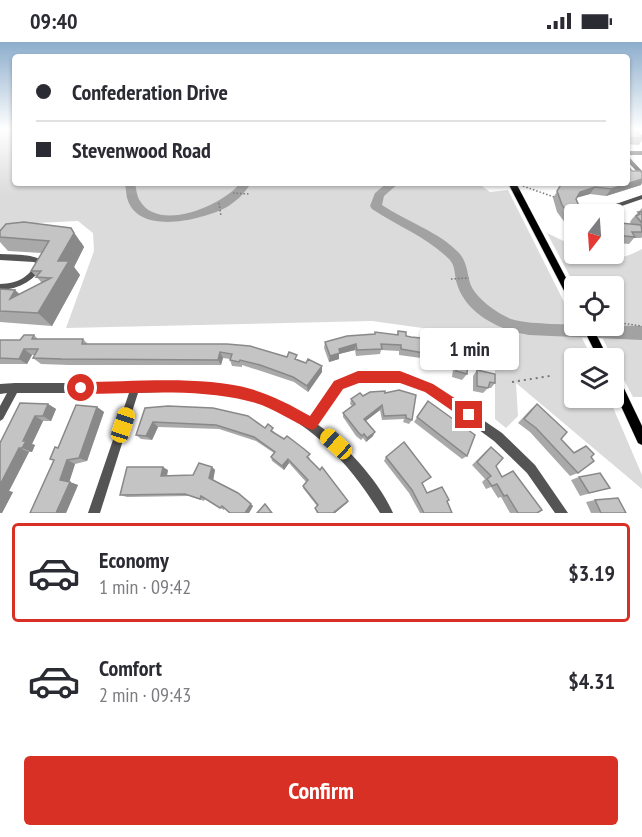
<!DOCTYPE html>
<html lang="en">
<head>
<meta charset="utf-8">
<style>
	:root { --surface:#fff; --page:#f2f2f3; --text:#2b2b33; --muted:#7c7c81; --line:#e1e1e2; --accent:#d93025 }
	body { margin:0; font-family:"PT Sans Narrow",sans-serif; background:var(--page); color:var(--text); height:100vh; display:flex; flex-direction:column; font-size:22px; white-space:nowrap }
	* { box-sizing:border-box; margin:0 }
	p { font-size:20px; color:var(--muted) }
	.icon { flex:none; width:33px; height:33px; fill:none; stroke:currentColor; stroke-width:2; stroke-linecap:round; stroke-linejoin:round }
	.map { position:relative; height:471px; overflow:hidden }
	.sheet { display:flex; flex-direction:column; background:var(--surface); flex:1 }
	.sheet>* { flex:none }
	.banner { position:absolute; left:12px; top:12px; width:618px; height:132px; border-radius:6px; box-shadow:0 2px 4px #0004; display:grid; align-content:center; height:132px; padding:0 24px; background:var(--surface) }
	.needle { width:39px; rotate:197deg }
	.fabs { position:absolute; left:564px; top:162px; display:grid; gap:12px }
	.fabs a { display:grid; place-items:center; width:60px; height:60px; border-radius:6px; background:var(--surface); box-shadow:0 2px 4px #0004; font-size:30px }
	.end { position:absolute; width:27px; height:27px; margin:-14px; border:8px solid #d93025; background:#fff; box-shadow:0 0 0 3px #fff }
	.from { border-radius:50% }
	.bubble { position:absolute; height:42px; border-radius:6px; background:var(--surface); box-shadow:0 2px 4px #0004; font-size:20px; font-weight:800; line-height:42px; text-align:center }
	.car { position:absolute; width:18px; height:36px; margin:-18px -9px; border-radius:8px; box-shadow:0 0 4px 2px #0007; background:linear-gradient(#f5c518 24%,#345 0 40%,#f5c518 0 76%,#345 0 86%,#f5c518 0) }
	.banner b { display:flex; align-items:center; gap:21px; height:57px; font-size:22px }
	.banner b+b { border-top:2px solid var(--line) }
	.banner i { width:15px; height:15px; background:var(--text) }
	ul { padding:10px 0 0; list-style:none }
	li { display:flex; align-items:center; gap:18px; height:99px; margin:0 12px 9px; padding:0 12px; border:3px solid transparent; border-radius:6px }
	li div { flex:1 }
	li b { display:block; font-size:22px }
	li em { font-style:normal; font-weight:800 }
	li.on { border-color:var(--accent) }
	li>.icon { width:54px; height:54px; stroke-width:1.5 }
	.primary-button { display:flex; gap:12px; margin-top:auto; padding:12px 24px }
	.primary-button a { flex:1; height:69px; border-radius:6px; background:var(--accent); color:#fff; font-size:24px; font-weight:800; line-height:69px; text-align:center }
	.status { display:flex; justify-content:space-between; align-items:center; height:42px; padding:0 30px; background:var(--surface); direction:ltr }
	.status svg { height:16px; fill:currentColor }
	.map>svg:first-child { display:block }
	.green { fill:#dbdbdb }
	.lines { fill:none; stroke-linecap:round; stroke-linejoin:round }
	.river { fill:#a2a2a2; fill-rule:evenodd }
	.major-casing { stroke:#dbdbdb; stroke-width:1 }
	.path-far1 { stroke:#767676; stroke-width:1.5; stroke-dasharray:1.5 2; stroke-linecap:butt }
	.path { stroke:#767676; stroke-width:2; stroke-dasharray:2 4; stroke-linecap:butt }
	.minor { fill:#545454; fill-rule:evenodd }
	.major { fill:#000; fill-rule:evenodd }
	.wall { fill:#a9a9a9 }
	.shaded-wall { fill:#898989 }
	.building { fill:#c4c4c4; stroke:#898989; stroke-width:1.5 }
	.route { fill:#d93025 }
</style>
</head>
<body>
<div class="status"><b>09:40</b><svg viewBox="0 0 49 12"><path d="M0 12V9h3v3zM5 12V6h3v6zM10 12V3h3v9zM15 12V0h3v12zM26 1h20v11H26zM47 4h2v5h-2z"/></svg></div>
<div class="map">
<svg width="642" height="471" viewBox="0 0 642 471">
	<rect width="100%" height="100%" fill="#fff"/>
	<g class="green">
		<polygon points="0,87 15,87 15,141 478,141 490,150 508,148 592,316 574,316 574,356 609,356 642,433 642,447 516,341 518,374 506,386 495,377 495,323 451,290 372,279 66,286 94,209 93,191 78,179 16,182 0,195"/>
		<path d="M547 191 574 204V212C605 212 611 224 642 207V355H633L596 284H614V244H575Z"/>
	</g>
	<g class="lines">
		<g class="river">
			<path d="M125 141H135C136 146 137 155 140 159 159 191 224 163 240 141H251C244 152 236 160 225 166 201 178 141 193 128 159 126 154 126 147 125 141Z"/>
			<path d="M387 141H399L384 154 382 163C407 180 438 189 459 211 467 220 467 230 470 241 475 256 497 271 511 277 523 281 539 281 551 282 581 283 611 283 642 284V298L529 293C501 289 466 272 457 242 454 233 456 224 449 217 427 195 397 184 372 167L370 164 375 151Z"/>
		</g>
		<defs>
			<g id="major">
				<polygon points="508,141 516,141 574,251 574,263 571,262"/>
				<polygon points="582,284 592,284 608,316 598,316"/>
				<polygon points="614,333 618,334 642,384 642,403 638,401 614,349"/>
			</g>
		</defs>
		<use href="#major" class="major-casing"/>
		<g class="path-far1">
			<polyline points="523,144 554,155"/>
			<polyline points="233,151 249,152"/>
			<polyline points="219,161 221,174"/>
			<polyline points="451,237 469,236"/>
			<polyline points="614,280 642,284"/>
		</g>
		<polyline class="path" points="512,340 550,334"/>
		<g class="minor">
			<rect x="627" y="109" width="15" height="4"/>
			<polygon points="627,114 629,115 642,129 642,134 640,133 627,119"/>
			<path d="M489 141H515C509 144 495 144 489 141Z"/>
			<polygon points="642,153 642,157 613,167 617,176 614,178 614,172 609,172 608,170 599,166 593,167 594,172 588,172 586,166 587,165 600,162 607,165"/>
			<path d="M0 212C15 213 34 211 46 221 34 238 21 247 0 248V242C19 241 26 236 37 222L34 220 0 218Z"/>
			<path d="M358 331 407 332 432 343 502 391 535 423 568 471H555L527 431 494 399 426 349 407 340 358 339 342 346 317 382C345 402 379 439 393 471H380C342 408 288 357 212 350 187 348 163 350 138 351L100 471H88L129 351H17L3 377 0 379V364L7 351 0 352V342L15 341H214C250 348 278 356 309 376L336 340Z"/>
		</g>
		<use href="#major" class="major"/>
	</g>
	<g class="wall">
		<polygon points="627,87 642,87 635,87 642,94 642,98 639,103 627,102"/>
		<polygon points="548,141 627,141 641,143 606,154 590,152 576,156 574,172 574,189 569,186 557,170 553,156 561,143 549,143"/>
		<polygon points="642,166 642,195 641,196 634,196 629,202 619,201 614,199 614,184 615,183 618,184 620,181 631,182 630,180 632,177"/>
		<polygon points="0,189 81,200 84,205 74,225 80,233 52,284 0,280 0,247 15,248 19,252 42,241 31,229 42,211 8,209 0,200"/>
		<polygon points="398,289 406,294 430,301 453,315 449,321 445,320 442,325 432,322 433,313 424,312 421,316 399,313 399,309 381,308 380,312 356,314 355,308 339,312 339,317 329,320 324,306 325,300 374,293 375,290 397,293"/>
		<polygon points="34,293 38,297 83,297 88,302 227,302 298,318 322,330 308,350 294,340 261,329 242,323 242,325 232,324 230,318 230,317 223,316 221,323 69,323 41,322 33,316 35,313 32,313 27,322 0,322 0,298 20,298"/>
		<polygon points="457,314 467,332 462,338 452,335 454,320"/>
		<polygon points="477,328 495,341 491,346 488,346 483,351 473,349 473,334"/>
		<polygon points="385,351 412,378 409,382 403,380 404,377 382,378 380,368 366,379 373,394 366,400 363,396 361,398 356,394 343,375 343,371 352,364 350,362 351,357 363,354"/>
		<polygon points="428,359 467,414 462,417 414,380"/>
		<polygon points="48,362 56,367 51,379 43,379 32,402 35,403 32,410 29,410 9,449 13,450 2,471 0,471 0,401"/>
		<polygon points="537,362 561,397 574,410 586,404 578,431 570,434 530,390 518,381 531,367"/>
		<polygon points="97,365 104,370 87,419 75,422 69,440 78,443 66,471 30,471 54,419 50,417 58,406"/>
		<polygon points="145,366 265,386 275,390 274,391 310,416 309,417 348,459 347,461 335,471 317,471 315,466 317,464 303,446 303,444 306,440 289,421 284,428 272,419 271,415 274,411 256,399 219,387 158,385 152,398 141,397 136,393"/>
		<polygon points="491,405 496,424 502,435 537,471 510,471 501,455 498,456 491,445 486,447 482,440 485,437 472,423 486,409"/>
		<polygon points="386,415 422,441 427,451 447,459 452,471 420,471 409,451 384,419"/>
		<polygon points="212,425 215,428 213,438 253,464 249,471 230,471 225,466 224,468 205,457 204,459 189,454 127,455 120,453 168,428 167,434 193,433"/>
		<polygon points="579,435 610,446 580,454 571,438"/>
		<polygon points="595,458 626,471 591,471 586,460"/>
	</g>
	<g class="shaded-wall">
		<polygon points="642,137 642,141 641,143 606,154 611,147"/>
		<polygon points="595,145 590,152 575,156 580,150"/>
		<polygon points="71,186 84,205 74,225 80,233 52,284 38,271"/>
		<polygon points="15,248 29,261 10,257"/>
		<polygon points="356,302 355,308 339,312 339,317 329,320 330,314 339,307"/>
		<polygon points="24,307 32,313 27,322 19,317"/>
		<polygon points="220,310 223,316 221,323 218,318"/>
		<polygon points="322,324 322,330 308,350 307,344"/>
		<polygon points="48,362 56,367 51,379 43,374"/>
		<polygon points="382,363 380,368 363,381 364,377"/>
		<polygon points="97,365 104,370 87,419 79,416"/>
		<polygon points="35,374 43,379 32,402 35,403 32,410 22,406 23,399"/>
		<polygon points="153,380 158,385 152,398 146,394"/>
		<polygon points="375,390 373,394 366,400 367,396"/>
		<polygon points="19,406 29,410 9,449 13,450 2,471 0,471 0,443"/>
		<polygon points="288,417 289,421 284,428 282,424"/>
		<polygon points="67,418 75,422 69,441 60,438"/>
		<polygon points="163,425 168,428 166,437 161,434"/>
		<polygon points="212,425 215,428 213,439 209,436"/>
		<polygon points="70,440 78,443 66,471 56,471"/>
		<polygon points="348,459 347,461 335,471 333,471"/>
		<polygon points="251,462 253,464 249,471 245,471"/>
	</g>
	<g class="building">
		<polygon points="627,87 634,87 642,94 642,96 630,96 627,93"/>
		<polygon points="627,123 632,129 640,129 642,131 642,137 611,147 595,145 580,150 576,157 579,164 591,172 574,172 574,179 562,163 557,149 562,141 627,141"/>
		<polygon points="638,170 642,170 642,181 636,174 640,172"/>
		<polygon points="24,180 71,186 74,191 58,219 69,219 38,271 0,269 0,247 15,248 10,257 51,236 36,235 41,229 31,229 49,199 0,195 0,189 6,182"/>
		<polygon points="620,181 641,183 642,190 632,190 635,195 625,194 620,192 615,183 623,186"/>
		<polygon points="398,289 406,290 406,294 411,295 430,297 430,301 454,307 453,315 446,313 445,320 435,317 436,307 424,306 424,311 401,307 401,303 381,302 382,307 357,308 356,302 339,307 340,311 330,314 325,300 347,294 375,292 375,290 398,293"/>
		<polygon points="24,293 34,293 32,297 83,297 82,302 227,302 250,304 287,315 289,310 297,313 295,317 306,321 308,317 322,324 307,344 293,335 260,323 240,318 239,320 230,318 232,312 220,310 218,318 62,317 33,316 38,307 24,307 19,317 0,316 0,298 20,298"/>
		<polygon points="457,314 468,317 467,332 456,329"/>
		<polygon points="477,328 495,332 495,341 490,340 488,346 477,344"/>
		<polygon points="399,348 416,353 412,378 406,376 406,373 384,374 382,363 364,377 375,390 367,396 364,392 362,394 358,390 343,371 355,362 351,357 360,351 363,354 370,350 385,349 385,351"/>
		<polygon points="428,359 475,393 467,414 417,375"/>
		<polygon points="20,361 48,362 43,374 35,374 23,399 26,399 22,406 19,406 0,443 0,401"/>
		<polygon points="537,362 567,390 561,397 574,411 586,404 594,412 591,415 594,419 578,431 536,386 524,377"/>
		<polygon points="76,363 97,365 79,416 67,418 60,438 70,440 56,471 30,471 54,418 50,417 55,405 58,406"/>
		<polygon points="168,364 213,366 248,374 265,386 268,382 273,386 271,389 284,397 287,394 304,407 310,412 307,415 320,428 322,425 348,459 333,471 318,471 315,466 318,463 303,444 308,438 288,417 282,424 271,415 275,410 254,395 216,383 153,380 146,394 136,393 145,366"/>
		<polygon points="404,400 431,435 422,441 427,451 442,445 449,458 447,459 452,471 424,471 412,448 386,415"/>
		<polygon points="491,405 503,416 496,424 502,435 513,429 542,468 537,471 518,471 507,453 504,454 497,442 492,444 487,437 491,434 477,420"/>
		<polygon points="199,421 212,425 209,436 238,451 251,462 245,471 230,471 222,464 220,466 201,454 200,457 185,452 120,453 127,425 163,425 161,434 193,433"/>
		<polygon points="600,431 610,446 589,451 579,435"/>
		<polygon points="618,456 626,471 601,471 595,458"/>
		<polygon points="265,462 272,471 257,471"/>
	</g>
	<linearGradient id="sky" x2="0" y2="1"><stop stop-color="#8cadcc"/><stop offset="0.57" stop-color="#fff"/><stop offset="1" stop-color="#fff" stop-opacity="0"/></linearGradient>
	<rect width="642" height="153" fill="url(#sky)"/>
	<path class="route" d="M358 329H400L433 342 473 368 475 373 473 377H464L425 350 400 341H359L343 347 316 386 312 388C290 379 272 364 248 359 195 346 135 352 81 352L74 346 81 340C131 340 203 333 251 347 272 353 291 363 310 374L334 339Z"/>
</svg>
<div class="fabs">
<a><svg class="needle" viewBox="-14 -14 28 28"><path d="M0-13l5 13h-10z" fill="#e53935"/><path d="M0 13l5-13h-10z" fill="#7c7c81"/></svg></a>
<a><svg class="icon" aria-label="locate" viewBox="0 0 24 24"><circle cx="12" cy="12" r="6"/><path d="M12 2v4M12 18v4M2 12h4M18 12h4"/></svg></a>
<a><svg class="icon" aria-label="layers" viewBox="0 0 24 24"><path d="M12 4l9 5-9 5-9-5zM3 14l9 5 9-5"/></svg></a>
</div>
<i class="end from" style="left:81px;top:346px"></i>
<i class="end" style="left:469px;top:373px"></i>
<div class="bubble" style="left:420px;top:286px;width:99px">1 min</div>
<i class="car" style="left:123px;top:383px;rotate:18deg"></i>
<i class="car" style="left:336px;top:402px;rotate:312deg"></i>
<div class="banner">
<b><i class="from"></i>Confederation Drive</b>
<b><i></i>Stevenwood Road</b>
</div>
</div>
<section class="sheet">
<ul>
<li class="on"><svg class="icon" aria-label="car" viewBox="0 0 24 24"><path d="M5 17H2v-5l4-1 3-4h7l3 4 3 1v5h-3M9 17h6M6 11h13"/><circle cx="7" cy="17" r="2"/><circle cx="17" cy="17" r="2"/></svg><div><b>Economy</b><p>1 min · 09:42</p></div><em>$3.19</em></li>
<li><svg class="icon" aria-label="car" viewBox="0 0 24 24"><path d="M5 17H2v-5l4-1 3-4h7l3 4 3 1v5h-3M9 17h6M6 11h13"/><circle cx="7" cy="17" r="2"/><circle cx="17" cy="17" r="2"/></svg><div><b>Comfort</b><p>2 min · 09:43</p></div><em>$4.31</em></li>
</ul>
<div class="primary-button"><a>Confirm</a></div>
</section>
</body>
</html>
